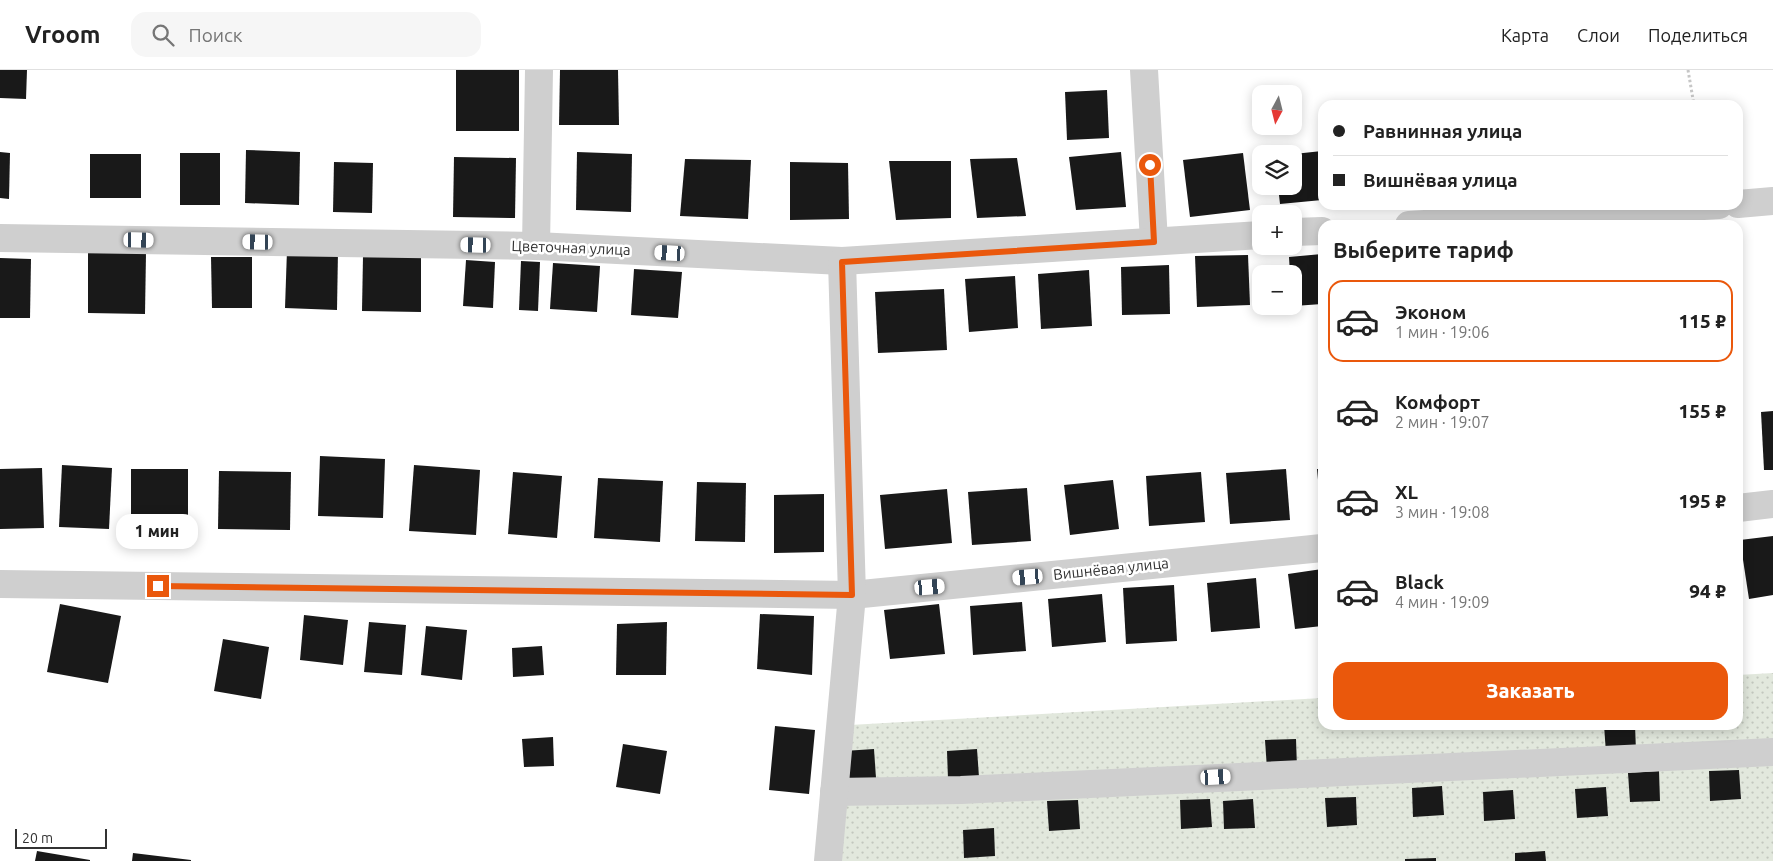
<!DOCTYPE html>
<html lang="ru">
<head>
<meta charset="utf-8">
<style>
	:root { --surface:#fff; --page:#f6f6f6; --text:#222; --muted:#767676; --line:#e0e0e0; --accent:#ea580c }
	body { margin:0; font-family:Ubuntu,sans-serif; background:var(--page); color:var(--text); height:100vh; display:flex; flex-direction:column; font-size:19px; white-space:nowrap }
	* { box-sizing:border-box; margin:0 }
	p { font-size:16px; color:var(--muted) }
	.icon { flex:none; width:28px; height:28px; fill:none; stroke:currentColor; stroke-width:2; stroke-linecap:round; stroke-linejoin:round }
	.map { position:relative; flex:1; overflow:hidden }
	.drawer { position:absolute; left:1318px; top:150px; width:425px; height:510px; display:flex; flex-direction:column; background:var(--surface); border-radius:15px; box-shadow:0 2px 12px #0003 }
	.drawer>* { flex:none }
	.guide { position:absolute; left:1318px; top:30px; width:425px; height:110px; border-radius:15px; box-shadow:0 2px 12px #0003; display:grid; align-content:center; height:110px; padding:0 15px; background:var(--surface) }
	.needle { width:32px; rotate:187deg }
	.tools { position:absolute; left:1252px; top:15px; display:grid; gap:10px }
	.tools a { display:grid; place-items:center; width:50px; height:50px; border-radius:10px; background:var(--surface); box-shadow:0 2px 12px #0003; font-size:25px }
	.scale { position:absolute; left:15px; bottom:12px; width:92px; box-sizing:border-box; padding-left:5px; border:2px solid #323232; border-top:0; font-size:14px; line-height:18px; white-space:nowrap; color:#323232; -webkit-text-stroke:4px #fff; paint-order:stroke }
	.end { position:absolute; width:22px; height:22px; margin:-11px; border:6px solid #ea580c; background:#fff; box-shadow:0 0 0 2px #fff }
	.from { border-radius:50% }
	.bubble { position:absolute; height:35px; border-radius:15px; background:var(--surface); box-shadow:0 2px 12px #0003; font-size:16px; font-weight:800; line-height:35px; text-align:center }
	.car { position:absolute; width:15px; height:30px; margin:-15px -8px; border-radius:6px; box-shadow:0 0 4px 1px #0007; background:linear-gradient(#fff 24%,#345 0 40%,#fff 0 76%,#345 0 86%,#fff 0) }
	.guide b { display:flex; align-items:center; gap:18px; height:48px; font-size:19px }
	.guide b+b { border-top:1px solid var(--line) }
	.guide i { width:12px; height:12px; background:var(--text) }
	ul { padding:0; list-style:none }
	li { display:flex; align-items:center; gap:15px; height:82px; margin:0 10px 8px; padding:0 5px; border:2px solid transparent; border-radius:15px }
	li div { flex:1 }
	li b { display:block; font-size:19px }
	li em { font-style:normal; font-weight:800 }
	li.current { border-color:var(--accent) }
	li>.icon { width:45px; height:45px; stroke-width:1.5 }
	h2 { padding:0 15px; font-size:22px; line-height:60px }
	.action { display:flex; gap:10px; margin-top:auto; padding:10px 15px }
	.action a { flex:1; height:58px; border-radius:15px; background:var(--accent); color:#fff; font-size:20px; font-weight:800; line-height:58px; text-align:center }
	header { display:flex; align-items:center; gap:30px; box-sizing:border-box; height:70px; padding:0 25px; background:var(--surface); border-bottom:1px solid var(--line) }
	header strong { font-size:24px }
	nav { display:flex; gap:28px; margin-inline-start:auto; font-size:18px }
	.search { width:350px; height:45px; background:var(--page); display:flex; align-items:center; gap:12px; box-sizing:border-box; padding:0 18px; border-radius:15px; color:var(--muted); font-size:19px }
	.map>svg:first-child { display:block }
	.green { fill:url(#green-dots) }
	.building { fill:#191919 }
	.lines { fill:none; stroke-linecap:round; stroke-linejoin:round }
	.path { stroke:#c6c6c6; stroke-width:3; stroke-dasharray:2.5 2.5; stroke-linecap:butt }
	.minor { stroke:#cfcfcf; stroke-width:28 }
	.route { stroke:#ea580c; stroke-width:6 }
	.labels { text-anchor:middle; stroke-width:5; stroke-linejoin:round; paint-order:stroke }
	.street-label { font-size:15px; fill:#323232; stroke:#fff }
</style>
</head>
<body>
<header>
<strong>Vroom</strong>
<div class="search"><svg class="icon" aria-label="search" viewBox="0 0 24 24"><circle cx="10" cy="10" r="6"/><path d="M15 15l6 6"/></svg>Поиск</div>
<nav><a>Карта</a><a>Слои</a><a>Поделиться</a></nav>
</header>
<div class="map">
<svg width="1773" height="791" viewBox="0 0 1773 791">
	<defs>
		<pattern id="green-dots" width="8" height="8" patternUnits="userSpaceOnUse" patternTransform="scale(1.25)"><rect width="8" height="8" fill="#e2e8dd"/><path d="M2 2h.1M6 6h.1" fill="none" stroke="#c2c7be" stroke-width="1.8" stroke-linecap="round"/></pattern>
	</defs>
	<rect width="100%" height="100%" fill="#fff"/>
	<polygon class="green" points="1773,603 1773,791 835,791 850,655 1322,628 1322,655 1738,655 1738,605"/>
	<g class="building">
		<polygon points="0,0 27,0 26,29 0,28"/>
		<rect x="456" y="0" width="63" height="61"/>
		<polygon points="560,0 618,0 619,55 559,55"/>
		<polygon points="1107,20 1109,68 1067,70 1065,22"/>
		<polygon points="246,80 300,82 299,135 245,133"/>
		<polygon points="1322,81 1322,130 1280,134 1278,116 1294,116 1294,84"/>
		<polygon points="0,82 10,83 9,129 0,128"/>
		<polygon points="577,82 632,84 631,142 576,140"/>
		<polygon points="1121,82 1126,137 1076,140 1069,87"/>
		<rect x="180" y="83" width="40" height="52"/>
		<polygon points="1243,83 1250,140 1190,147 1183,90"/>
		<rect x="90" y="84" width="51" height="44"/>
		<polygon points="454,87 516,88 515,148 453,147"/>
		<polygon points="1017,88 1026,146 977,148 970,89"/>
		<polygon points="685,89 751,90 748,149 680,146"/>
		<polygon points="889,91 951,91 951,148 896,150"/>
		<polygon points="334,92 373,93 372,143 333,142"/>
		<polygon points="790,92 848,93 849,149 790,150"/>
		<polygon points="287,180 338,181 337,240 285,238"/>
		<polygon points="88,183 146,183 145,244 88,243"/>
		<polygon points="1322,184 1322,234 1294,236 1294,204 1290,204 1289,187"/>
		<polygon points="1248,185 1250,235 1197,237 1195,186"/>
		<polygon points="363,186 421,187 421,242 362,241"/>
		<polygon points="211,187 252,187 252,238 212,238"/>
		<polygon points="0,188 31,189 30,248 0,248"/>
		<polygon points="466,190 495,192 493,238 463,236"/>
		<polygon points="521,191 540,192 538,241 519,240"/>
		<polygon points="553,193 600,196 597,242 550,239"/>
		<polygon points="1169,195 1170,244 1122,245 1121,197"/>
		<polygon points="634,199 682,202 678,248 631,245"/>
		<polygon points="1089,200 1092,256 1041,259 1038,204"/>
		<polygon points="1015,206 1018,258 969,262 965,209"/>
		<polygon points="944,219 947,280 878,283 875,222"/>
		<polygon points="1773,341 1773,400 1764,400 1761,342"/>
		<polygon points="320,386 385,389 383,448 318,446"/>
		<polygon points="62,395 112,398 109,459 59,457"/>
		<polygon points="414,395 480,400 476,465 409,461"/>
		<polygon points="42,398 44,458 0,459 0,399"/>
		<rect x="131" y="399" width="57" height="61"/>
		<polygon points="1286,399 1290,450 1230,454 1226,403"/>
		<polygon points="1317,399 1322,399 1322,442 1321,442"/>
		<polygon points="219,401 291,402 290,460 218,459"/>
		<polygon points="513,402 562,406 557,468 508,464"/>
		<polygon points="1201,402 1205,452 1149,456 1146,406"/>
		<polygon points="598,408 663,411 660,472 594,468"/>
		<polygon points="1113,410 1119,459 1070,465 1064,415"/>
		<polygon points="697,412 746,413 745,472 695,471"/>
		<polygon points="1027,418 1031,471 972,475 968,422"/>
		<polygon points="947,419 952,473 885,479 880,425"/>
		<polygon points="824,424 824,482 774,483 774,425"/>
		<polygon points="1773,466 1773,525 1749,529 1740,470"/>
		<polygon points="1322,499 1322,556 1295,559 1288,504"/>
		<polygon points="1256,508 1260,558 1211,562 1207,513"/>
		<polygon points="1174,515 1177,571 1126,574 1123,518"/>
		<polygon points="1102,524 1106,572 1052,577 1048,529"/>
		<polygon points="1022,532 1026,581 973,585 970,536"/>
		<polygon points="60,534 121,546 108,613 47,602"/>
		<polygon points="939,534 945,584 890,589 884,540"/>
		<polygon points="760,544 814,546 812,605 757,599"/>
		<polygon points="304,545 348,550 343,595 300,590"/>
		<polygon points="369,552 406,555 402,605 364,602"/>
		<polygon points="667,552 666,605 616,605 617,554"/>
		<polygon points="426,556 467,560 462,610 421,605"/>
		<polygon points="223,569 269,577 261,629 214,621"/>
		<polygon points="542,576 544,605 513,607 512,578"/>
		<polygon points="1604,655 1635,655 1636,681 1606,683"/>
		<polygon points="775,656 815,660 809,724 769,720"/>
		<polygon points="553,667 554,696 524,697 522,669"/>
		<polygon points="1296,669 1297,698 1267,699 1265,670"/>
		<polygon points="623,674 667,681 660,724 616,717"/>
		<polygon points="874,679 876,708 845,710 844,681"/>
		<polygon points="977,679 979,707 948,709 947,681"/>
		<polygon points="1739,700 1741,729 1710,731 1709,701"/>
		<polygon points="1659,701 1660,731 1630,732 1628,703"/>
		<polygon points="1442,716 1444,745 1413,747 1412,718"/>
		<polygon points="1606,717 1608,746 1577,748 1575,719"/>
		<polygon points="1513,720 1515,749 1484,751 1483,722"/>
		<polygon points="1356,727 1357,755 1327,757 1325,728"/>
		<polygon points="1210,729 1212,757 1181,759 1180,730"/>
		<polygon points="1253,729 1255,758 1224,759 1223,731"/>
		<polygon points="1078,730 1080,759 1049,761 1047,731"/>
		<polygon points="994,758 995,786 964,788 963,760"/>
		<polygon points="37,781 90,790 90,791 35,791"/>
		<polygon points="1545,781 1546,791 1515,791 1515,783"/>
		<polygon points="133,783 191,790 191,791 132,791"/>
		<polygon points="1436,788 1436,791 1405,791 1405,789"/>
	</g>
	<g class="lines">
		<polyline class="path" points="1688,0 1694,35"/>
		<g class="minor">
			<polyline points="1144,0 1154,171"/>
			<polyline points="1738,134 1773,131"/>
			<polyline points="1409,155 1719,135"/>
			<polyline points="1294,162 1322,161"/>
			<polyline points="0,168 536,176 842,191 1261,165"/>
			<polyline points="536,176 539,0"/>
			<polyline points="1738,438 1773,434"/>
			<polyline points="0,514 852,525 1322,478"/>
			<polyline points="834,722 961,720 1773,682"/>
			<polyline points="828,791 852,525 842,191"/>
		</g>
	</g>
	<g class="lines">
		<polyline class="route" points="158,516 852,525 842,192 1154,172 1150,95"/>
	</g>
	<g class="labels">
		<g class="street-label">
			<text transform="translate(571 178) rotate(2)" y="5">Цветочная улица</text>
			<text transform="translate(1111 499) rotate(-6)" y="5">Вишнёвая улица</text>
		</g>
	</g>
</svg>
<div class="tools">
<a><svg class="needle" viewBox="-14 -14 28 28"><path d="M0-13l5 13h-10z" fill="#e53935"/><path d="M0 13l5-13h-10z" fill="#767676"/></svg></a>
<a><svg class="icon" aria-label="layers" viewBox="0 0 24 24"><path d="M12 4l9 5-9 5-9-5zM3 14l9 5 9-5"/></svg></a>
<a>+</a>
<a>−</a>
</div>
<div class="scale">20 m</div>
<i class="end from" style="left:1150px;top:95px"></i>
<i class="end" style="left:158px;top:516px"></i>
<div class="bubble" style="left:116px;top:444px;width:82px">1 мин</div>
<i class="car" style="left:139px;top:170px;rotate:91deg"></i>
<i class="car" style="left:258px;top:172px;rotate:271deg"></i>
<i class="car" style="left:476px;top:175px;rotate:271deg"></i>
<i class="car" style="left:670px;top:183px;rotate:273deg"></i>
<i class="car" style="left:1028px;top:507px;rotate:265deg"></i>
<i class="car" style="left:930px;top:517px;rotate:85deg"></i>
<i class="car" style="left:1216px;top:707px;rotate:87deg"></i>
<div class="guide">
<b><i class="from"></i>Равнинная улица</b>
<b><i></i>Вишнёвая улица</b>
</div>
<section class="drawer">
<h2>Выберите тариф</h2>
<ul>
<li class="current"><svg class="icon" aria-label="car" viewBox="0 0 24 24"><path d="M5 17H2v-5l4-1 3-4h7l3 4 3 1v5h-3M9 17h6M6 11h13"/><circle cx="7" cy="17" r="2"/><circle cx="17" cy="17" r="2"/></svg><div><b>Эконом</b><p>1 мин · 19:06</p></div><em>115 ₽</em></li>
<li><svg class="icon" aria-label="car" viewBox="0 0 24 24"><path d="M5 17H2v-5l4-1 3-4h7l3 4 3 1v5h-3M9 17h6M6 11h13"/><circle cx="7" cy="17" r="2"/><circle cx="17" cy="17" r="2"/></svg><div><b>Комфорт</b><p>2 мин · 19:07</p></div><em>155 ₽</em></li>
<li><svg class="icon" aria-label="car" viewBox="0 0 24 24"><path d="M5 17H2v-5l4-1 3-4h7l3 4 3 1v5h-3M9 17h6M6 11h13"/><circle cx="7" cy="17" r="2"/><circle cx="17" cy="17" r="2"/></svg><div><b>XL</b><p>3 мин · 19:08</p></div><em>195 ₽</em></li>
<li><svg class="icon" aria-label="car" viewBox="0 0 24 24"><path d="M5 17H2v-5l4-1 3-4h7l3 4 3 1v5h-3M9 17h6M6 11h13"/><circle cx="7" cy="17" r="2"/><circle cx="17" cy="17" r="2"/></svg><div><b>Black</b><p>4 мин · 19:09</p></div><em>94 ₽</em></li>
</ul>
<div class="action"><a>Заказать</a></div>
</section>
</div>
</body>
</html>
